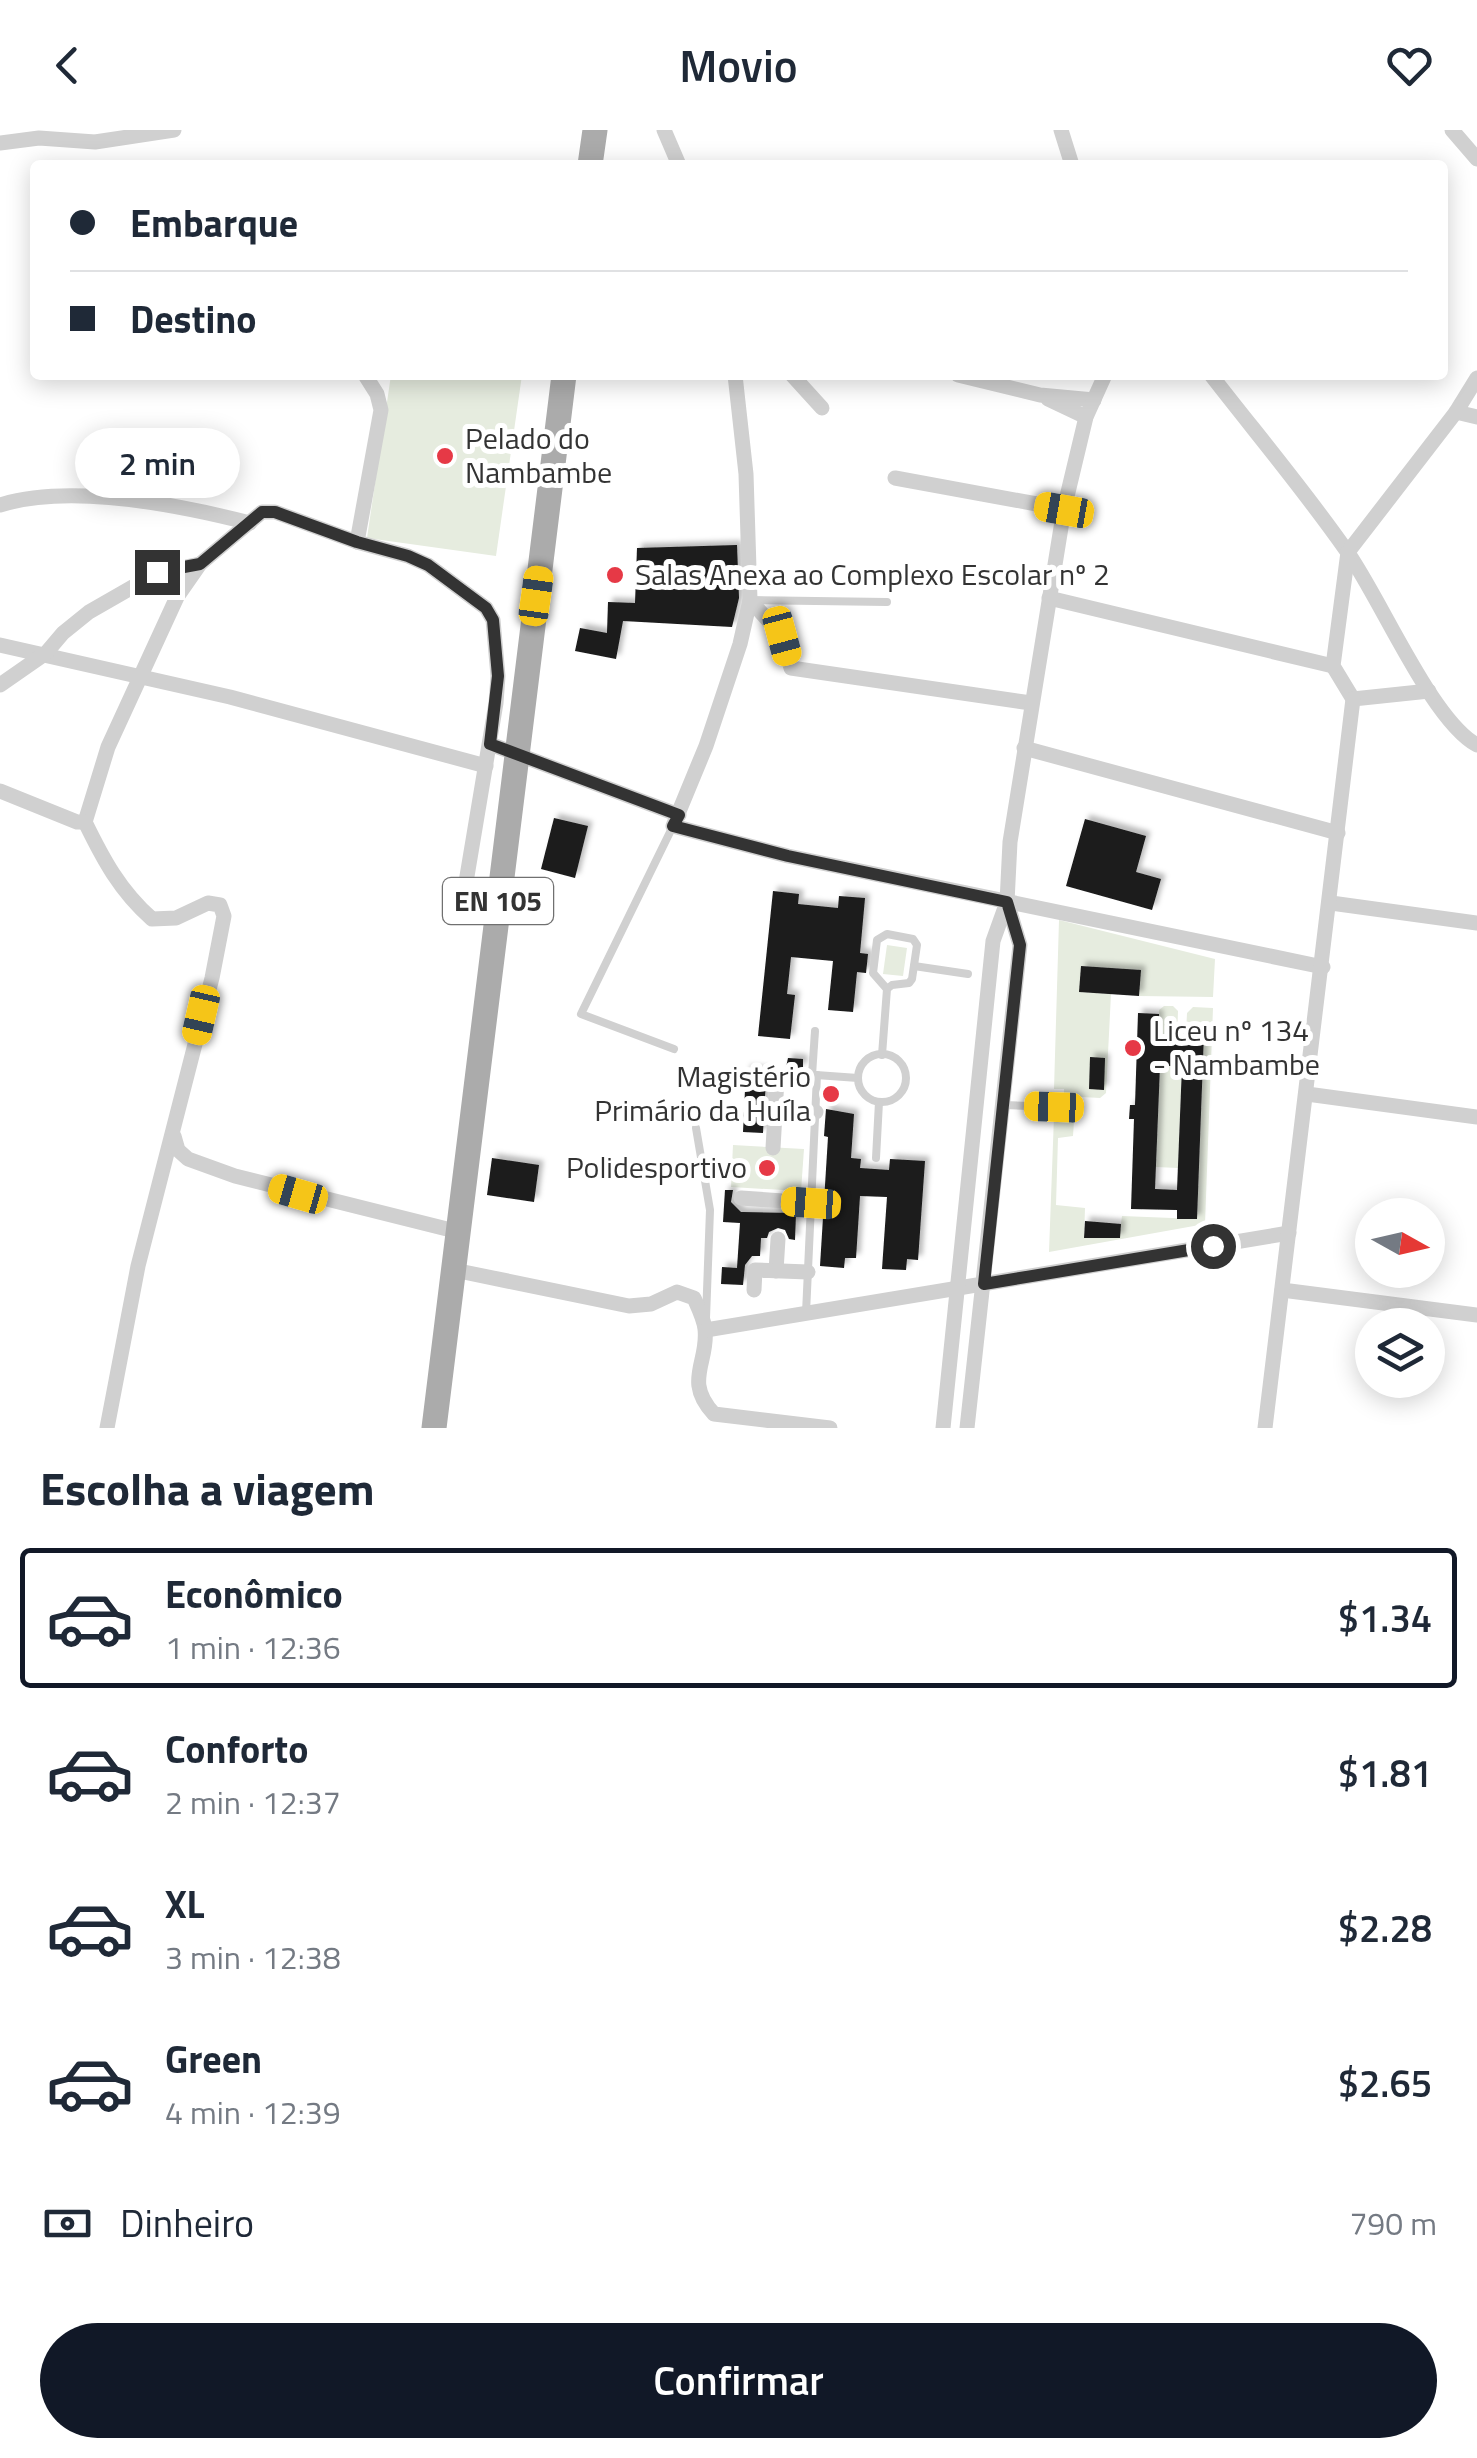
<!DOCTYPE html>
<html lang="pt">
<head>
<meta charset="utf-8">
<style>
	:root { --surface:#fff; --page:#f2f2f3; --text:#1f2937; --muted:#747a83; --line:#e0e1e3; --accent:#111827 }
	body { margin:0; font-family:"Titillium Web",sans-serif; background:var(--page); color:var(--text); height:100vh; display:flex; flex-direction:column; font-size:38px; white-space:nowrap }
	* { box-sizing:border-box; margin:0 }
	p { font-size:32px; color:var(--muted) }
	.icon { flex:none; width:55px; height:55px; fill:none; stroke:currentColor; stroke-width:2; stroke-linecap:round; stroke-linejoin:round }
	.map { position:relative; height:1298px; overflow:hidden }
	.drawer { display:flex; flex-direction:column; background:var(--surface); flex:1 }
	.drawer>* { flex:none }
	.banner { position:absolute; left:30px; top:30px; width:1418px; height:220px; border-radius:10px; box-shadow:0 5px 25px #0003; display:grid; align-content:center; height:220px; padding:0 40px; background:var(--surface) }
	.needle { width:65px; rotate:98deg }
	.tools { position:absolute; left:1355px; top:1068px; display:grid; gap:20px }
	.tools a { display:grid; place-items:center; width:90px; height:90px; border-radius:50%; background:var(--surface); box-shadow:0 5px 25px #0003; font-size:50px }
	.end { position:absolute; width:45px; height:45px; margin:-22px; border:12px solid #333; background:#fff; box-shadow:0 0 0 5px #fff }
	.from { border-radius:50% }
	.bubble { position:absolute; height:70px; border-radius:35px; background:var(--surface); box-shadow:0 5px 25px #0003; font-size:32px; font-weight:600; line-height:70px; text-align:center }
	.car { position:absolute; width:30px; height:60px; margin:-30px -15px; border-radius:12px; box-shadow:0 0 8px 2px #0007; background:linear-gradient(#f5c518 24%,#345 0 40%,#f5c518 0 76%,#345 0 86%,#f5c518 0) }
	.banner b { display:flex; align-items:center; gap:35px; height:95px; font-size:38px }
	.banner b+b { border-top:2px solid var(--line) }
	.banner i { width:25px; height:25px; background:var(--text) }
	ul { padding:0; list-style:none }
	li { display:flex; align-items:center; gap:30px; height:140px; margin:0 20px 15px; padding:0 20px; border:5px solid transparent; border-radius:10px }
	li div { flex:1 }
	li b { display:block; font-size:38px }
	li em { font-style:normal; font-weight:600 }
	li.selected { border-color:var(--accent) }
	li>.icon { width:90px; height:90px; stroke-width:1.5 }
	h2 { padding:0 40px; font-size:45px; line-height:120px }
	.pay { display:flex; align-items:center; gap:25px; height:110px; padding:0 40px; font-size:38px }
	.pay p { margin-inline-start:auto }
	.primary-button { display:flex; gap:20px; margin-top:auto; padding:20px 40px }
	.primary-button a { flex:1; height:115px; border-radius:60px; background:var(--accent); color:#fff; font-size:40px; font-weight:600; line-height:115px; text-align:center }
	header { display:flex; justify-content:space-between; align-items:center; height:130px; padding:0 40px; background:var(--surface); font-size:45px; font-weight:600 }
	.map>svg:first-child { display:block }
	.green { fill:#e6ecdf }
	.building { fill:#1a1a1a; fill-rule:evenodd; filter:url(#shadow) }
	.lines { fill:none; stroke-linecap:round; stroke-linejoin:round }
	.service { stroke:#d0d0d0; stroke-width:8 }
	.minor { stroke:#d0d0d0; stroke-width:15 }
	.primary { stroke:#ababab; stroke-width:25 }
	.route { stroke:#333; stroke-width:12 }
	.poi-dot { fill:#e63946; stroke:#fff; stroke-width:4 }
	.labels { text-anchor:middle; stroke-width:10; stroke-linejoin:round; paint-order:stroke }
	.shield { fill:#fff; stroke:#707070; stroke-width:2.5 }
	.shield-label { font-size:28px; font-weight:bold; fill:#333 }
	.poi-label { font-size:30px; fill:#333; stroke:#fff; text-anchor:start }
</style>
</head>
<body>
<header><svg class="icon" aria-label="back" viewBox="0 0 24 24"><path d="M15 5l-7 7 7 7"/></svg>Movio<svg class="icon" aria-label="heart" viewBox="0 0 24 24"><path d="M12 20l-8-8c-3-5 5-10 8-4 3-6 11-1 8 4z"/></svg></header>
<div class="map">
<svg width="1477" height="1298" viewBox="0 0 1477 1298">
	<defs>
		<filter id="shadow"><feDropShadow dx="4.5" dy="-4.5" stdDeviation="2.5" flood-color="#0004"/></filter>
	</defs>
	<rect width="100%" height="100%" fill="#fff"/>
	<g class="green">
		<polygon points="391,245 522,245 496,426 367,408"/>
		<polygon points="1059,790 1215,829 1213,867 1139,866 1140,840 1081,836 1080,862 1111,864 1106,963 1100,968 1064,966 1064,959 1054,959"/>
		<polygon points="887,815 907,818 903,846 883,844"/>
		<polygon points="1164,876 1173,876 1178,881 1177,912 1158,911 1159,880"/>
		<polygon points="1193,877 1213,878 1205,1094 1049,1122 1054,986 1069,986 1074,991 1073,1006 1058,1008 1056,1075 1085,1078 1084,1108 1119,1108 1122,1086 1197,1089 1204,904 1186,903 1187,883"/>
		<polygon points="1160,936 1182,936 1178,1038 1156,1037"/>
		<polygon points="733,1015 804,1019 801,1061 731,1057"/>
	</g>
	<g class="building">
		<polygon points="737,415 739,468 732,497 623,491 616,529 575,521 580,498 607,503 608,472 635,473 637,418"/>
		<polygon points="554,688 588,696 575,748 541,739"/>
		<polygon points="1085,689 1146,706 1136,742 1161,749 1152,780 1066,756"/>
		<polygon points="773,761 799,764 798,774 838,778 839,766 865,768 860,823 868,824 866,843 857,842 853,882 828,880 833,831 791,827 787,864 795,865 790,909 758,906"/>
		<polygon points="1081,836 1141,840 1139,866 1079,862"/>
		<path d="M1138 883 1159 884 1158 911 1183 912 1184 902 1204 903 1197 1089H1177V1080L1131 1079 1134 989H1129L1130 975H1135ZM1160 936H1182L1177 1060 1155 1059Z"/>
		<polygon points="1090,927 1105,928 1104,960 1089,959"/>
		<polygon points="788,928 803,929 803,937 796,939 795,944 802,952 801,959 788,958 785,942"/>
		<polygon points="746,939 770,941 766,948 763,1003 743,1002"/>
		<polygon points="826,979 854,984 851,1028 861,1029 860,1038 889,1040 890,1029 925,1031 918,1130 907,1129 906,1140 882,1139 887,1067 860,1066 856,1128 845,1128 844,1138 820,1136 828,1007 824,1006"/>
		<polygon points="492,1028 539,1035 534,1072 487,1065"/>
		<polygon points="725,1060 733,1060 731,1072 741,1082 796,1083 795,1110 789,1109 785,1100 778,1098 769,1102 767,1108 761,1108 760,1126 752,1126 745,1135 743,1155 721,1154 722,1137 737,1138 740,1093 723,1092"/>
		<polygon points="1085,1091 1121,1094 1120,1108 1084,1108"/>
	</g>
	<g class="lines">
		<g class="service">
			<polyline points="750,470 887,472"/>
			<polyline points="673,696 581,884 674,919"/>
			<polyline points="914,836 968,844"/>
			<circle cx="882" cy="948" r="24"/>
			<polyline points="882,925 887,859 873,843 877,810 887,804 913,809 917,815 912,849 909,853 892,855 887,859"/>
			<polyline points="802,944 858,948"/>
			<polyline points="812,945 815,901"/>
			<polyline points="1004,975 1054,977"/>
			<polyline points="696,998 710,1080 706,1188"/>
			<polyline points="876,1028 879,972"/>
			<polyline points="806,1183 817,945"/>
		</g>
		<g class="minor">
			<polyline points="664,0 679,35"/>
			<polyline points="1061,0 1072,35"/>
			<polyline points="1452,0 1477,29"/>
			<polyline points="0,13 39,8 95,12 174,0"/>
			<polyline points="735,245 746,344 750,470 740,514 706,616 673,696 788,726 1323,837"/>
			<polyline points="792,245 822,278"/>
			<polyline points="958,245 1040,265 1094,270"/>
			<path d="M1211 245C1256 303 1304 360 1346 420 1380 467 1431 590 1477 615"/>
			<polyline points="1048,269 1086,287"/>
			<polyline points="1456,282 1477,287"/>
			<polyline points="895,348 1064,379"/>
			<path d="M0 375C71 353 179 375 250 393"/>
			<polyline points="357,412 381,280 377,264 365,245"/>
			<polyline points="1049,468 1333,536"/>
			<polyline points="750,470 782,506 791,538 1031,573"/>
			<polyline points="0,515 230,567 486,636"/>
			<polyline points="0,555 46,523 63,503 89,482 157,443 200,434"/>
			<polyline points="1429,561 1353,569 1333,536 1348,422 1456,282 1477,248"/>
			<polyline points="490,614 679,685"/>
			<polyline points="1024,618 1338,703"/>
			<polyline points="0,661 77,692 85,692 108,617 177,467 200,434 262,382 275,382 357,412 408,426 428,435 486,478 493,490 498,546 496,573 461,782"/>
			<path d="M85 692C103 729 120 761 152 789L176 788 208 773 220 775 224 786 212 848 138 1136 107 1298"/>
			<polyline points="1331,773 1477,793"/>
			<polyline points="1307,964 1477,987"/>
			<polyline points="775,980 816,982"/>
			<polyline points="174,1006 178,1020 188,1029 235,1046 459,1102"/>
			<polyline points="773,1018 777,949"/>
			<polyline points="741,1068 811,1073"/>
			<path d="M454 1140 629 1176 651 1174 677 1162 694 1168C698 1177 704 1189 705 1199 709 1232 683 1251 714 1284L830 1298"/>
			<polyline points="776,1141 778,1109"/>
			<polyline points="754,1160 755,1140 808,1142"/>
			<polyline points="1282,1160 1477,1185"/>
			<polyline points="706,1200 1289,1103"/>
			<polyline points="943,1298 993,811 1007,772 1010,712 1064,379 1086,287 1105,245"/>
			<polyline points="967,1298 1020,815 1007,772"/>
			<polyline points="1265,1298 1353,569"/>
		</g>
		<g class="primary">
			<polyline points="590,35 595,0"/>
			<polyline points="434,1298 564,245"/>
		</g>
	</g>
	<g class="lines">
		<polyline class="route" points="157,442 200,434 262,382 275,382 357,412 408,426 428,435 486,478 493,490 498,546 490,614 679,685 673,696 788,726 1007,772 1020,815 984,1154 1213,1116"/>
	</g>
	<g class="poi-dot">
		<circle cx="445" cy="326" r="10"/>
		<circle cx="615" cy="445" r="10"/>
		<circle cx="1133" cy="918" r="10"/>
		<circle cx="831" cy="964" r="10"/>
		<circle cx="767" cy="1038" r="10"/>
	</g>
	<g class="labels">
		<rect class="shield" x="443" y="748" width="110" height="46" rx="8"/>
		<g class="shield-label">
			<text x="498" y="781">EN 105</text>
		</g>
		<g class="poi-label">
			<text x="465" y="319">Pelado do<tspan x="465" dy="34">Nambambe</tspan></text>
			<text x="635" y="455">Salas Anexa ao Complexo Escolar nº 2</text>
			<text x="1153" y="911">Liceu nº 134<tspan x="1153" dy="34">- Nambambe</tspan></text>
			<text x="811" y="957" text-anchor="end">Magistério<tspan x="811" dy="34">Primário da Huíla</tspan></text>
			<text x="747" y="1048" text-anchor="end">Polidesportivo</text>
		</g>
	</g>
</svg>
<div class="tools">
<a><svg class="needle" viewBox="-14 -14 28 28"><path d="M0-13l5 13h-10z" fill="#e53935"/><path d="M0 13l5-13h-10z" fill="#747a83"/></svg></a>
<a><svg class="icon" aria-label="layers" viewBox="0 0 24 24"><path d="M12 4l9 5-9 5-9-5zM3 14l9 5 9-5"/></svg></a>
</div>
<i class="end from" style="left:1213px;top:1116px"></i>
<i class="end" style="left:157px;top:442px"></i>
<div class="bubble" style="left:75px;top:298px;width:165px">2 min</div>
<i class="car" style="left:1064px;top:380px;rotate:280deg"></i>
<i class="car" style="left:536px;top:466px;rotate:8deg"></i>
<i class="car" style="left:782px;top:506px;rotate:165deg"></i>
<i class="car" style="left:201px;top:885px;rotate:193deg"></i>
<i class="car" style="left:1054px;top:977px;rotate:272deg"></i>
<i class="car" style="left:298px;top:1064px;rotate:286deg"></i>
<i class="car" style="left:811px;top:1073px;rotate:274deg"></i>
<div class="banner">
<b><i class="from"></i>Embarque</b>
<b><i></i>Destino</b>
</div>
</div>
<section class="drawer">
<h2>Escolha a viagem</h2>
<ul>
<li class="selected"><svg class="icon" aria-label="car" viewBox="0 0 24 24"><path d="M5 17H2v-5l4-1 3-4h7l3 4 3 1v5h-3M9 17h6M6 11h13"/><circle cx="7" cy="17" r="2"/><circle cx="17" cy="17" r="2"/></svg><div><b>Econômico</b><p>1 min · 12:36</p></div><em>$1.34</em></li>
<li><svg class="icon" aria-label="car" viewBox="0 0 24 24"><path d="M5 17H2v-5l4-1 3-4h7l3 4 3 1v5h-3M9 17h6M6 11h13"/><circle cx="7" cy="17" r="2"/><circle cx="17" cy="17" r="2"/></svg><div><b>Conforto</b><p>2 min · 12:37</p></div><em>$1.81</em></li>
<li><svg class="icon" aria-label="car" viewBox="0 0 24 24"><path d="M5 17H2v-5l4-1 3-4h7l3 4 3 1v5h-3M9 17h6M6 11h13"/><circle cx="7" cy="17" r="2"/><circle cx="17" cy="17" r="2"/></svg><div><b>XL</b><p>3 min · 12:38</p></div><em>$2.28</em></li>
<li><svg class="icon" aria-label="car" viewBox="0 0 24 24"><path d="M5 17H2v-5l4-1 3-4h7l3 4 3 1v5h-3M9 17h6M6 11h13"/><circle cx="7" cy="17" r="2"/><circle cx="17" cy="17" r="2"/></svg><div><b>Green</b><p>4 min · 12:39</p></div><em>$2.65</em></li>
</ul>
<div class="pay"><svg class="icon" aria-label="cash" viewBox="0 0 24 24"><path d="M3 7h18v10H3z"/><circle cx="12" cy="12" r="2"/></svg>Dinheiro<p>790 m</p></div>
<div class="primary-button"><a>Confirmar</a></div>
</section>
</body>
</html>
